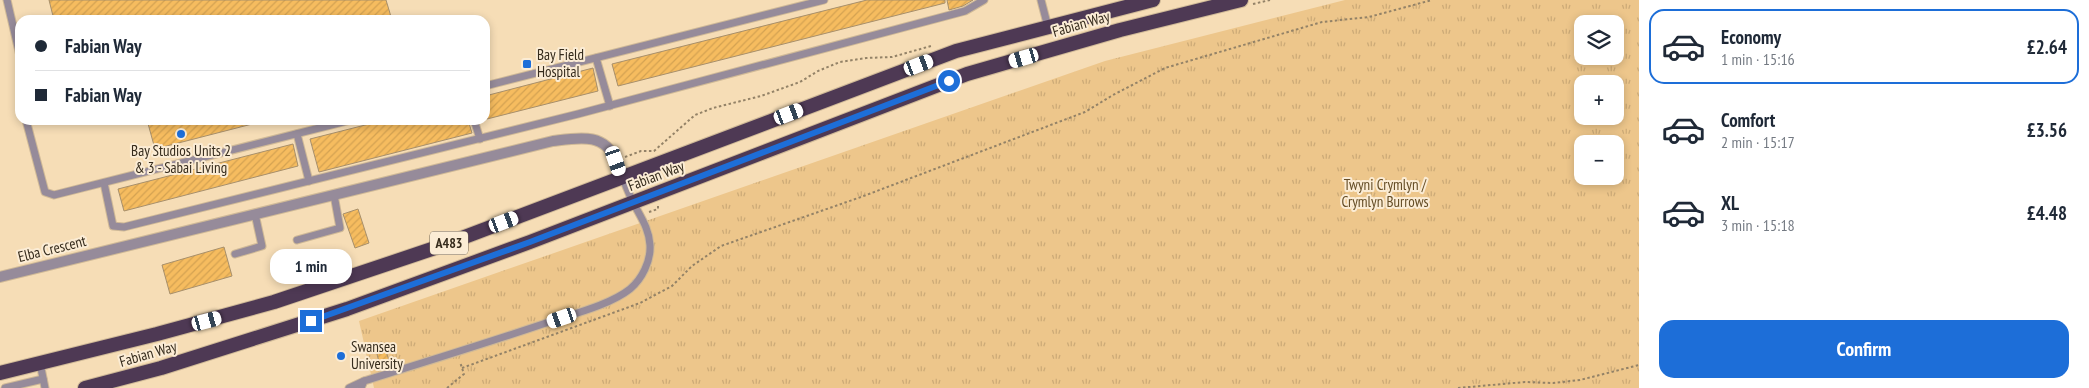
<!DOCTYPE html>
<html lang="en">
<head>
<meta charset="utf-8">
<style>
	:root { --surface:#fff; --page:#f2f2f3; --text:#1f2937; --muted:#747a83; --line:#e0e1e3; --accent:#1d6ed8 }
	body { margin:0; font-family:"PT Sans Narrow",sans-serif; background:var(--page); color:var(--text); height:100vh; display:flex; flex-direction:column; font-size:19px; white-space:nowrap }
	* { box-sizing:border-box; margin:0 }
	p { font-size:16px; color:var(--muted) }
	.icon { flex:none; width:28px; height:28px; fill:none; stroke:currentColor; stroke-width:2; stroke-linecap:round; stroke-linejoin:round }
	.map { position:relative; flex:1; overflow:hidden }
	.details { display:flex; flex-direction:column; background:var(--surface); width:450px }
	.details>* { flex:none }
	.guide { position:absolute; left:15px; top:15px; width:475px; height:110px; border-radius:15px; box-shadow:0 2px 8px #0003; display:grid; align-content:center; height:110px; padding:0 20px; background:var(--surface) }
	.tools { position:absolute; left:1574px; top:15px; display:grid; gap:10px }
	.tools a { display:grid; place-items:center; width:50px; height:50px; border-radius:10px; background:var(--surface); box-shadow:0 2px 8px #0003; font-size:25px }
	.end { position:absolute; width:22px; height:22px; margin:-11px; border:6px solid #1d6ed8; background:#fff; box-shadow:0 0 0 2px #fff }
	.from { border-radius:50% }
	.bubble { position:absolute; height:35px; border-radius:15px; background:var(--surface); box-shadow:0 2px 8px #0003; font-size:16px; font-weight:800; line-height:35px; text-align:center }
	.car { position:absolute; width:15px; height:30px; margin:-15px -8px; border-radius:6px; box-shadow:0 0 4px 1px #0007; background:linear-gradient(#fff 24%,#345 0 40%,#fff 0 76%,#345 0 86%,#fff 0) }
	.guide b { display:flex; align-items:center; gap:18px; height:48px; font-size:19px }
	.guide b+b { border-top:1px solid var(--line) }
	.guide i { width:12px; height:12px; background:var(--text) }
	ul { padding:9px 0 0; list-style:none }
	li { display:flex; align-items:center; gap:15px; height:75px; margin:0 10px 8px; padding:0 10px; border:2px solid transparent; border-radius:15px }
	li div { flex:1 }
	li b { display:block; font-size:19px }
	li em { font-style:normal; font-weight:800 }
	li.on { border-color:var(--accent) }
	li>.icon { width:45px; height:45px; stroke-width:1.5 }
	.action { display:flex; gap:10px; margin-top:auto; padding:10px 20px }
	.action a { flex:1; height:58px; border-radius:15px; background:var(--accent); color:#fff; font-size:20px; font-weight:800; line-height:58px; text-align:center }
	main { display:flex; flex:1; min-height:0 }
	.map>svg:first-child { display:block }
	.park { fill:url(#park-tufts); fill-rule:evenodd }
	.building { fill:url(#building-hatch); stroke:#a78f6b }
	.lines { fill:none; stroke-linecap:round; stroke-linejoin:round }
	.service-casing { stroke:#cfb997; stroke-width:9 }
	.minor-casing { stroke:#cfb997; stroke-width:12 }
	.trunk-casing { stroke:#cfb997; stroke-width:16 }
	.path { stroke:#938267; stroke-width:2; stroke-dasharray:2.5 2.5; stroke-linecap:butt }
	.service { stroke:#968b9a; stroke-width:7 }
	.minor { stroke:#968b9a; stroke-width:10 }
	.trunk { stroke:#4e3954; stroke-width:14 }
	.route { stroke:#1d6ed8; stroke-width:6 }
	.poi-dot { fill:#1d6ed8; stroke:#fbecd5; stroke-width:2 }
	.labels { text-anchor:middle; stroke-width:4; stroke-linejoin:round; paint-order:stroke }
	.shield { fill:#fbecd5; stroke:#706554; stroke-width:1 }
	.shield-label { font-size:14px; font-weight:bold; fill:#352b1c }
	.street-label { font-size:15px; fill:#352b1c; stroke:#fbecd5 }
	.poi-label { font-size:15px; fill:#352b1c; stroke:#fbecd5; text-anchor:start }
	.park-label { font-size:15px; fill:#654d26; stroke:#fbecd5 }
</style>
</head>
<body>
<main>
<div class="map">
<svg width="1639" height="388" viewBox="0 0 1639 388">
	<defs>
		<pattern id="park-tufts" width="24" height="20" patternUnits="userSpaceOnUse" patternTransform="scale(1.25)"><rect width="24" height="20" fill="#edc68b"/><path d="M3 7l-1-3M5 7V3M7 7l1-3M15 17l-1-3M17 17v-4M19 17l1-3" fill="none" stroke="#ca7"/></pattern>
		<pattern id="building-hatch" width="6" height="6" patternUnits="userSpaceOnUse" patternTransform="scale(1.25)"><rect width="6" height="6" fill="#f6bc5f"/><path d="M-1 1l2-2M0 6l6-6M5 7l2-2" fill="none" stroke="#d4a252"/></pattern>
	</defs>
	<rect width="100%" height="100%" fill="#f6ddb6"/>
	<path class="park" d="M1345 0H1639V388H374L359 321 1105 61ZM1582 24H1615V56H1582ZM1582 84H1615V116H1582ZM1582 144H1615V176H1582Z"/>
	<g class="building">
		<polygon points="49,0 386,0 392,20 54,20"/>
		<polygon points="867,0 945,0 945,3 618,86 612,64"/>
		<polygon points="947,0 973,0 963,6 949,10"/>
		<polygon points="593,68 598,91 487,119 485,96"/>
		<polygon points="147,120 255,120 256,123 155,149"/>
		<polygon points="385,120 468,120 472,133 319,172 310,139"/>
		<polygon points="293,144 298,166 124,211 118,189"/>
		<polygon points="358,209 369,243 355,248 343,214"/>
		<polygon points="224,247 232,276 170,294 162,265"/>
		<polygon points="386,351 391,367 381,370 377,354"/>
	</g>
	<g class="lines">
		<defs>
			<g id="service">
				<polyline points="7,0 20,56"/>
				<polyline points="1041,0 1048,27"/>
				<polyline points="596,58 610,106"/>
				<polyline points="485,86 824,0"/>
				<polyline points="26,120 45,192 54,195 351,120"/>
				<polyline points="474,120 480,139"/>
				<polyline points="297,134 309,181"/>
				<polyline points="104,183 113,226 124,227 578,114 965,11 984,0"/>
				<polyline points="297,240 340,228 334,195"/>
				<polyline points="235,254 262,246 255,214"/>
				<polyline points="40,363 45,388"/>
				<polyline points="5,388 43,379"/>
				<polyline points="349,388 364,381"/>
				<path d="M361 388 364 381C425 362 487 343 549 322 573 314 610 305 630 289 642 279 651 261 650 245 649 227 639 215 632 200 626 187 621 174 616 161"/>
			</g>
			<path id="minor" d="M0 277 553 141C578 138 605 132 616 161"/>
			<g id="trunk">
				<polyline points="0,373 157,334 274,302 438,247 956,51 1153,0"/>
				<polyline points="85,388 161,368 347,309 530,242 967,74 1120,30 1241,0"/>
			</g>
		</defs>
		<use href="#service" class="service-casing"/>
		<use href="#minor" class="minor-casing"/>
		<use href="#trunk" class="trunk-casing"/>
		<g class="path">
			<polyline points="1253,4 1270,0"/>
			<polyline points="625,157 641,151 654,151 695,115 713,108 761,96 800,82 818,71 840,62 866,58 892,57 931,46"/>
			<polyline points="649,212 658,209 658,206"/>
			<polyline points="462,368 640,303 672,286 692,266 721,246 861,197 1085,112 1113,95 1165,68 1322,22 1369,17 1432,0"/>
			<polyline points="447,388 464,374 460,362"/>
			<polyline points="1458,388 1525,382 1553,383 1580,380 1639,365"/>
		</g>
		<use href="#service" class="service"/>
		<use href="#minor" class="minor"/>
		<use href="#trunk" class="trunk"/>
	</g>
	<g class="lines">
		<polyline class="route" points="311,321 530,242 949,81"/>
	</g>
	<g class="poi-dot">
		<rect x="522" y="59" width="10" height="10" rx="2.5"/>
		<circle cx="181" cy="134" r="5"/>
		<circle cx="341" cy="356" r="5"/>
	</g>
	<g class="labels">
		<rect class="shield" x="430" y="231.5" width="38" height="23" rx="4"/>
		<g class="shield-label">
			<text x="449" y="248">A483</text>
		</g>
		<g class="street-label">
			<text transform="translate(1081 24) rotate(-16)" y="5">Fabian Way</text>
			<text transform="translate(656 176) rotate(-21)" y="5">Fabian Way</text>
			<text transform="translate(52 249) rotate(-14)" y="5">Elba Crescent</text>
			<text transform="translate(148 354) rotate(-16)" y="5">Fabian Way</text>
		</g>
		<g class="poi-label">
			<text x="537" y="60">Bay Field<tspan x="537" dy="17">Hospital</tspan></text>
			<text x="181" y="156" text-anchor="middle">Bay Studios Units 2<tspan x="181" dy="17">&amp; 3 - Sabai Living</tspan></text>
			<text x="351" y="352">Swansea<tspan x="351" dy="17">University</tspan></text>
		</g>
		<g class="park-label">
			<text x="1385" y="190">Twyni Crymlyn /<tspan x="1385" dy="17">Crymlyn Burrows</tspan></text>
		</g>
	</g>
</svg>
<div class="tools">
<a><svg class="icon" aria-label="layers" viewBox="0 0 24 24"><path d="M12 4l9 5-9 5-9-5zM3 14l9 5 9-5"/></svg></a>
<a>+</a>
<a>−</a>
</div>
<i class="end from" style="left:949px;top:81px"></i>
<i class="end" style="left:311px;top:321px"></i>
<div class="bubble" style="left:270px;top:249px;width:82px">1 min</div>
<i class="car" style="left:1024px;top:58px;rotate:254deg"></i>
<i class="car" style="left:919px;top:65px;rotate:69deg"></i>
<i class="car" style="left:789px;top:114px;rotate:69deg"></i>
<i class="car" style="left:616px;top:161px;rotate:161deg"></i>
<i class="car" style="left:504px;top:222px;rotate:69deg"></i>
<i class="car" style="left:562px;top:318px;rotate:251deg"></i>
<i class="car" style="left:207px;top:321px;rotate:75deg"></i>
<div class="guide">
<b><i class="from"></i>Fabian Way</b>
<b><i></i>Fabian Way</b>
</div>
</div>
<section class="details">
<ul>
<li class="on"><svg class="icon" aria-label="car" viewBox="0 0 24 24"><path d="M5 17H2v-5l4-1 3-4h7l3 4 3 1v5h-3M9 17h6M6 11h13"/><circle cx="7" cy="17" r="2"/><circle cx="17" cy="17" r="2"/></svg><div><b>Economy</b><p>1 min · 15:16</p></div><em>£2.64</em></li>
<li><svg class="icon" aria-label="car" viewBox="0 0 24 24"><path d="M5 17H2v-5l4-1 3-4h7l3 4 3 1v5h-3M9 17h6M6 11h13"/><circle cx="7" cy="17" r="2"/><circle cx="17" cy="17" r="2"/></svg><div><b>Comfort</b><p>2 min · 15:17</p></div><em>£3.56</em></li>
<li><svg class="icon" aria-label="car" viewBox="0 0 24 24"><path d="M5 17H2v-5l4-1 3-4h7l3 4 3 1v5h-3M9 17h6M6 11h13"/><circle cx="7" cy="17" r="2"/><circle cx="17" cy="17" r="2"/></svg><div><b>XL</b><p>3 min · 15:18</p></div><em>£4.48</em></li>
</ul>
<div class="action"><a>Confirm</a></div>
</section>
</main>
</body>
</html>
